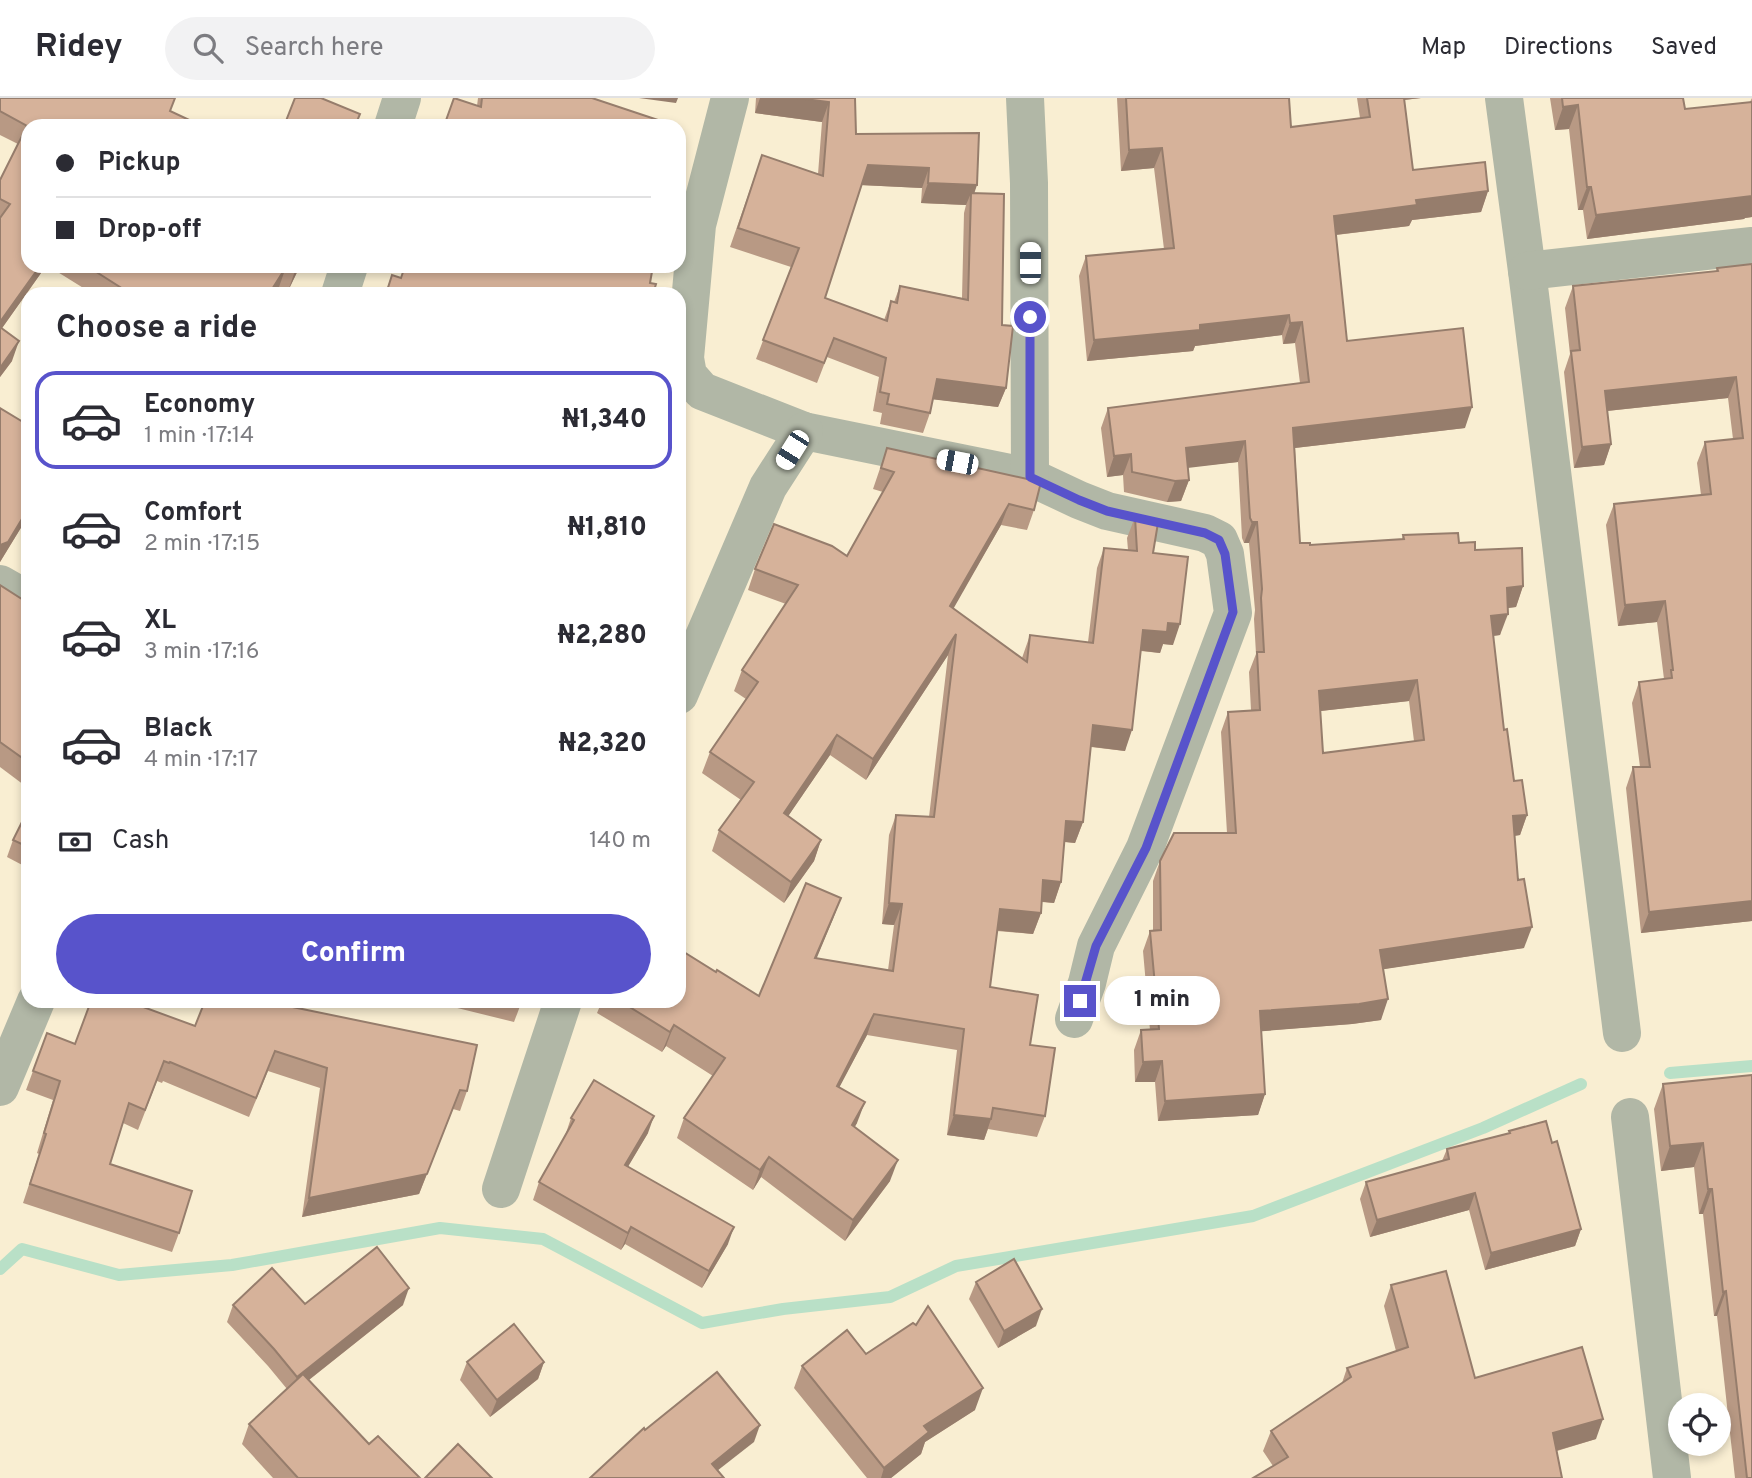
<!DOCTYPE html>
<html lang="en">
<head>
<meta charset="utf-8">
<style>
	:root { --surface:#fff; --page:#f2f2f3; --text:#2b2b33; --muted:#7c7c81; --line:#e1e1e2; --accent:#5853cb }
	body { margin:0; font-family:Overpass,sans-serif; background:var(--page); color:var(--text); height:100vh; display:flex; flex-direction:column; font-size:26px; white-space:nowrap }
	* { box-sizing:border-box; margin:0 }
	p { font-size:23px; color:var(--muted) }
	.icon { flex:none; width:38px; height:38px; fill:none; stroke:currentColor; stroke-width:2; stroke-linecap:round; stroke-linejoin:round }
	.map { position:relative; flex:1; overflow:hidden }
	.side { position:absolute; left:21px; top:189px; width:665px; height:721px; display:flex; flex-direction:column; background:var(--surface); border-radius:21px; box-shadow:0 4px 10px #0003 }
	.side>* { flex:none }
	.hud { position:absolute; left:21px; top:21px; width:665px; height:154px; border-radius:21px; box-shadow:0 4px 10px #0003; display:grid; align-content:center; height:154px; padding:0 35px; background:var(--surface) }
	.controls { position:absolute; left:1668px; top:1295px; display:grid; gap:14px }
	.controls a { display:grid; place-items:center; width:63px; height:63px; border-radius:50%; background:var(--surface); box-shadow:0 4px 10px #0003; font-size:35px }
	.end { position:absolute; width:32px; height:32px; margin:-16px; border:9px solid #5853cb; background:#fff; box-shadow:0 0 0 4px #fff }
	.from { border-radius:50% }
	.bubble { position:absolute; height:49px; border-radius:24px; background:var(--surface); box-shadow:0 4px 10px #0003; font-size:23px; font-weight:800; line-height:49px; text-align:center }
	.car { position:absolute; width:21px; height:42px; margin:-21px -10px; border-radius:9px; box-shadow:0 0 5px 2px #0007; background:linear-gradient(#fff 24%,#345 0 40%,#fff 0 76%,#345 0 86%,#fff 0) }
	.hud b { display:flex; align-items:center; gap:24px; height:66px; font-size:26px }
	.hud b+b { border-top:2px solid var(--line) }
	.hud i { width:18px; height:18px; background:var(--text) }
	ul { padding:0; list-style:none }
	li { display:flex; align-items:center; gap:21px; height:98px; margin:0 14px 10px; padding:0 21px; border:4px solid transparent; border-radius:21px }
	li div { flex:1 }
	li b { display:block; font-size:26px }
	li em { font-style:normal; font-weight:800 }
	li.active { border-color:var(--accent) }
	li>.icon { width:63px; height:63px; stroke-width:1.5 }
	h2 { padding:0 35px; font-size:32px; line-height:84px }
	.pay { display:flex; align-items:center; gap:18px; height:77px; padding:0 35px; font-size:26px }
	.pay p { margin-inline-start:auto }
	.cta { display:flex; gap:14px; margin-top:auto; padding:14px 35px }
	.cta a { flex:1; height:80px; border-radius:42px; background:var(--accent); color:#fff; font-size:28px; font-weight:800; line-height:80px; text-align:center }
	header { display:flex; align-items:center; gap:42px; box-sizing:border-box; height:98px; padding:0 35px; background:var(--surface); border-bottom:2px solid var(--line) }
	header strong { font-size:33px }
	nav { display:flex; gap:38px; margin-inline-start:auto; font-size:24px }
	.search { width:490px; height:63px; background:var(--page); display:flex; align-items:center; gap:18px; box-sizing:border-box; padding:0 24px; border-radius:38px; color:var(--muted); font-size:26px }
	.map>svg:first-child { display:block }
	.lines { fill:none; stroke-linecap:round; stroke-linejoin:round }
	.stream { stroke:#b9e0c7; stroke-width:12 }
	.street { stroke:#b1b7a6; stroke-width:38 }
	.wall { fill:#b89984; fill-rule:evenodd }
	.shaded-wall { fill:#967d6c }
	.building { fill:#d6b29a; stroke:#967d6c; stroke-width:2; fill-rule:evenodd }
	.route { stroke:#5853cb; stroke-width:9 }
</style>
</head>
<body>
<header>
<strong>Ridey</strong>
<div class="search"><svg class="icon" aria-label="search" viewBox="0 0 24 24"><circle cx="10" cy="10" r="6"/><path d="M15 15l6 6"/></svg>Search here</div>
<nav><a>Map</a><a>Directions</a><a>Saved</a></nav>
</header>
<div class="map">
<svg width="1752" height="1380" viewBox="0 0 1752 1380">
	<rect width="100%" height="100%" fill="#f9eed2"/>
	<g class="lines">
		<g class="stream">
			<polyline points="1670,975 1752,968"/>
			<polyline points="0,1171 22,1151 119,1177 232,1167 440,1130 543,1141 702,1225 783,1211 890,1199 956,1168 1253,1118 1483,1030 1581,986"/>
		</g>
		<g class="street">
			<polyline points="730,0 697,127 685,260 688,277 702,293 804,333 1030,379 1079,402 1107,413 1205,435 1219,442 1225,456 1233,515 1145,750 1096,848 1087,885 1074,921"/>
			<polyline points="1025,0 1029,85 1030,379"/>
			<polyline points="1504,0 1527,173 1622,935"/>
			<polyline points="393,28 402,0"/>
			<polyline points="1527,173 1752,148"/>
			<polyline points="340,196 349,168"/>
			<polyline points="0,486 28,502"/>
			<polyline points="679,597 768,389 804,333"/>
			<polyline points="0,989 36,903"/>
			<polyline points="1630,1019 1672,1380"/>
			<polyline points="501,1091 563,903"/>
		</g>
	</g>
	<g class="wall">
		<polygon points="0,0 28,28 46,168 2,230 12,263 0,279 0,82 18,46 0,37"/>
		<polygon points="478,0 592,0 444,28 477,8"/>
		<path d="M756 0H855L856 36 979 35 974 95 1002 227 1006 290 998 309 933 301 930 315 923 335 880 326 882 315 873 313 879 279 827 259 817 285 756 261 791 169 730 149 762 57 818 76 822 24 755 15ZM861 87 922 90 921 105 966 107 964 115 962 200 900 188 894 204 891 203 884 222 825 200Z"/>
		<path d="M1117 0H1289L1291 29 1360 20 1357 0H1421L1404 2 1413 72 1488 93 1481 114 1412 122 1409 128 1336 137 1347 243 1465 330 1295 350 1300 445 1310 447 1402 441 1403 437 1459 445 1475 452 1523 488 1516 509 1507 510 1500 537 1493 538 1504 632 1514 683 1527 717 1520 737 1514 738 1524 850 1383 871 1381 922 1352 926 1261 933 1265 996 1258 1017 1158 1023 1155 984H1135L1134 952 1141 932H1150L1143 853 1150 833H1153V783L1160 763 1227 735 1221 634 1228 614 1251 612 1249 574 1256 556 1254 521 1255 512 1249 445H1244L1242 440 1238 364 1188 369 1189 382 1181 403 1167 404 1124 394 1123 377 1107 379 1101 330 1108 310 1300 285 1295 245 1283 246 1282 237 1195 248 1193 253 1087 263 1079 178 1086 158 1164 151 1154 70 1121 73ZM1409 603 1414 643 1323 655 1320 613Z"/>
		<polygon points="1550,0 1683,0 1685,11 1750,4 1752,0 1752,119 1745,120 1744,121 1587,141 1583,112 1578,112 1569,31 1555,32"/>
		<polygon points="1752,166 1752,823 1641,835 1626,690 1633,669 1640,669 1632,605 1639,584 1664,581 1657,524 1618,528 1606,427 1614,406 1701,397 1697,365 1705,344 1733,341 1728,300 1607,313 1611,346 1604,367 1574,370 1564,274 1570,256 1565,210 1573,188 1716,173 1717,170"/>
		<polygon points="48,168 300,168 288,193 279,189 274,196 93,196"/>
		<polygon points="405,168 653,168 650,185 653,196 385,196 392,177 401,180"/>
		<polygon points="0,310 28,327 28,431 22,428 0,464"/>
		<polygon points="887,350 1034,412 1027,432 1001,427 953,510 1022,560 1030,537 1088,544 1097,470 1104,450 1128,452 1127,440 1135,419 1153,455 1173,547 1163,546 1160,555 1141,553 1125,653 1091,649 1083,724 1075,745 1064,744 1061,784 1054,805 1042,804 1041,815 1033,836 997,833 990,889 1030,947 1045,1018 1037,1039 988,1031 984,1042 947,1037 957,952 867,937 839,989 857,1025 854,1029 890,1083 845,1143 761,1079 753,1092 677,1040 684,1020 713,978 666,948 662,954 597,915 602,903 679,903 716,874 759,898 841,800 816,860 888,872 894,827 882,826 889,737 896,717 929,719 948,557 866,682 830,657 788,718 821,742 814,763 784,805 712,753 719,732 741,702 702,675 710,654 746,601 734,593 742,572 786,506 748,492 755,471 847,458 883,394 873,391"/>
		<polygon points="0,487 28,505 28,690 0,669"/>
		<polygon points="28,712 28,770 7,759 13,742"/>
		<polygon points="205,903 282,903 280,907 467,993 460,1013 453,1011 419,1096 302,1119 320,990 268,973 249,1019 163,983 162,985 157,983 138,1032 123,1025 110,1066 179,1135 172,1154 23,1105 39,1056 37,1055 53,1002 26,992 47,935 75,946 195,928"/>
		<polygon points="429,903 522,903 514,924"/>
		<polygon points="1752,977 1752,1380 1735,1380 1717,1218 1714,1218 1703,1116 1699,1116 1694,1069 1661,1073 1654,1011 1663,986"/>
		<polygon points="571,1020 648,1035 628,1068 728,1146 702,1190 625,1146 621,1152 533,1102 539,1084 565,1038"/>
		<polygon points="1509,1033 1552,1045 1581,1131 1575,1148 1485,1172 1469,1112 1370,1139 1360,1101 1366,1084 1442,1063 1447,1051 1509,1035"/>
		<polygon points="976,1184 1036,1228 998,1250 969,1201"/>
		<polygon points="1391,1187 1475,1280 1596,1341 1557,1353 1273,1368 1263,1353 1271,1333 1342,1285 1347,1270 1396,1253 1384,1208"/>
		<polygon points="305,1206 403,1207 309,1282 369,1346 420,1380 273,1380 242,1346 249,1326 287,1291 268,1268 227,1224 233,1207"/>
		<polygon points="866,1256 975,1312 925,1344 921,1356 891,1380 867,1380 794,1290 802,1268"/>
		<polygon points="467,1264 544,1264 538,1281 490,1319 460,1282"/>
	</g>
	<g class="shaded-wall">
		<polygon points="639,0 678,0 676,5"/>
		<polygon points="760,0 797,0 829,4 822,24 755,15"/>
		<polygon points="1395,0 1421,0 1394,3"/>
		<polygon points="1578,7 1569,31 1555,32 1563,9"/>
		<polygon points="1162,50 1154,70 1121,73 1129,52"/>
		<polygon points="868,67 929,70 922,90 860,87"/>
		<polygon points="928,85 977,87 971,105 971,95 966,107 921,105"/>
		<polygon points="1587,89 1591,89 1583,112 1578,112"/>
		<polygon points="1488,93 1481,114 1412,122 1409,128 1326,138 1334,118 1416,102"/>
		<polygon points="1752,98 1752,119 1745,120 1744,121 1587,141 1596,117"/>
		<polygon points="40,168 46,168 0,233 0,224"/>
		<polygon points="297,168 300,168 288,193 295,173"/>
		<polygon points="286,169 279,189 274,196 269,196"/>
		<polygon points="1289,217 1282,237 1195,248 1193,253 1087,263 1094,242 1200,227"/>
		<polygon points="1302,224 1295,245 1283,246 1290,225"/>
		<polygon points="19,243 12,263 0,279 0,270"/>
		<polygon points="1736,279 1728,300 1597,314 1605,293"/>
		<polygon points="937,281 1006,290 998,309 930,301"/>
		<polygon points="1472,309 1465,330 1286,351 1293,330"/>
		<polygon points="1245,343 1238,364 1179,371 1186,350"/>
		<polygon points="1611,346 1604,367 1574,370 1582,349"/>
		<polygon points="1131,356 1123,377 1107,379 1114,358"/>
		<polygon points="1189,382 1181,403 1167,404 1175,383"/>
		<polygon points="1009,406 1001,427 943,529 950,508"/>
		<polygon points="28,411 22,428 0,464 0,447"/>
		<polygon points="1252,424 1257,424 1249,445 1244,445"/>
		<polygon points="1523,488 1516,509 1500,511 1507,490"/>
		<polygon points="1665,503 1657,524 1618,528 1625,507"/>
		<polygon points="1508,516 1500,537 1484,539 1491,518"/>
		<polygon points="1168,525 1180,526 1173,547 1163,546 1160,555 1136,552 1143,532"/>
		<polygon points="956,536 948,557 866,682 873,661"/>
		<polygon points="1417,582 1409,603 1312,614 1319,593"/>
		<polygon points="1093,627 1132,632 1125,653 1086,648"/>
		<polygon points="837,637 830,657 776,736 784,715"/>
		<polygon points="1527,717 1520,737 1505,739 1513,718"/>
		<polygon points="1066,723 1083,724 1075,745 1058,743"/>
		<polygon points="821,742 814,763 784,805 791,784"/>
		<polygon points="1043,782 1061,784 1054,805 1036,803"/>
		<polygon points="841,800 833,821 808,881 815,860"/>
		<polygon points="1752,803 1752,823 1641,835 1649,814"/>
		<polygon points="889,805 902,806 894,827 882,826"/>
		<polygon points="1000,811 1041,815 1033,836 993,832"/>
		<polygon points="1532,829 1524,850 1372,873 1380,852"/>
		<polygon points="1388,901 1381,922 1352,926 1252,934 1260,913"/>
		<polygon points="874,916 867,937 829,1009 837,988"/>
		<polygon points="674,927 666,948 662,954 670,934"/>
		<polygon points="1162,963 1155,984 1135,984 1143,964"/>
		<polygon points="460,992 419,1096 302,1119 309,1100"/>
		<polygon points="1265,996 1258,1017 1158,1023 1165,1003"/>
		<polygon points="865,1004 857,1025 844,1048 852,1027"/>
		<polygon points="954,1017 991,1021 984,1042 947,1037"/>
		<polygon points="654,1018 648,1035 619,1084 625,1067"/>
		<polygon points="1703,1045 1694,1069 1661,1073 1670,1048"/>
		<polygon points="769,1059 761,1079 753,1092 760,1072"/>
		<polygon points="898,1062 890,1083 845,1143 853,1122"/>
		<polygon points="1708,1091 1712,1091 1703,1116 1699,1116"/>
		<polygon points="1475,1095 1469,1112 1370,1139 1377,1122"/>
		<polygon points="631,1129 625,1146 621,1152 628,1135"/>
		<polygon points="734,1129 728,1146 702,1190 709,1173"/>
		<polygon points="1581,1131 1575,1148 1485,1172 1491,1155"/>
		<polygon points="409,1190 403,1207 291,1296 297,1279"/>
		<polygon points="1726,1193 1717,1218 1714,1218 1723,1194"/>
		<polygon points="1042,1211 1036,1228 998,1250 1004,1233"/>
		<polygon points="544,1264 538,1281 490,1319 497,1302"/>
		<polygon points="983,1290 975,1312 925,1344 921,1356 891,1380 881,1380 884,1370 924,1328"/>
		<polygon points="1603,1321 1596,1341 1545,1356 1553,1335"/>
		<polygon points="760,1327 754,1344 708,1380 712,1366"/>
	</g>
	<g class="building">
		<polygon points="0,0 175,0 170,13 202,28 28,28 28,168 40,168 0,224 0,120 10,106 0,101 0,82 27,28 0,13"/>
		<polygon points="295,0 321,0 360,16 355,28 284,28"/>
		<polygon points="454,0 481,9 482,0 592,0 676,28 444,28"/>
		<polygon points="797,0 855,0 856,36 979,35 977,87 928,85 929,70 868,67 825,200 887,223 891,203 897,205 900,188 968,202 971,95 1004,96 1002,227 1013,228 1006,290 937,281 930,315 887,306 889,296 880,294 886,260 834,240 824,265 763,242 799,150 738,130 762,57 823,78 829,4"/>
		<path d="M1126 0H1289L1291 29 1370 19 1367 0H1404L1413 72 1485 64 1488 93 1416 102 1417 107 1334 118 1347 243 1463 230 1472 309 1293 330 1300 445H1310V447L1404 441 1403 437 1458 435 1459 445 1475 444V452L1522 450 1523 488 1507 490 1508 516 1491 518 1504 632 1507 631 1514 683 1522 682 1527 717 1513 718 1518 782 1524 781 1532 829 1380 852 1388 901 1359 906 1260 913 1265 996 1165 1003 1162 963 1143 964 1141 932 1159 931 1150 833 1161 832 1160 763 1174 735H1236L1228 614 1260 612 1257 554H1264L1261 500 1262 491 1257 424H1252L1250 420 1245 343 1186 350 1189 382 1175 383 1132 374 1131 356 1114 358 1108 310 1309 284 1302 224 1290 225 1289 217 1200 227V232L1094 242 1086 158 1174 150 1162 50 1129 52ZM1417 582 1424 642 1323 655 1319 593Z"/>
		<polygon points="1562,0 1683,0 1685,11 1752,4 1752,98 1596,117 1591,89 1587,89 1578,7 1563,9"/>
		<polygon points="1752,166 1752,803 1649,814 1633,669 1650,669 1639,584 1672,580 1671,572 1673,572 1665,503 1625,507 1614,406 1711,396 1705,344 1743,340 1736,279 1605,293 1611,346 1582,349 1571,253 1580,252 1573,188 1718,173 1717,170"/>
		<polygon points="87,168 297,168 295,173 286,169 269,196 131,196"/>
		<polygon points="405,168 653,168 650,185 656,186 653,196 494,196 482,191 480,196 386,196 392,177 401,180"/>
		<polygon points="0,229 19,243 0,270"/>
		<polygon points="0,310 28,327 28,411 8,444 0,447"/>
		<polygon points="887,350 1041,384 1034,412 1009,406 950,508 1027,564 1030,537 1093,545 1104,450 1137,453 1135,419 1158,425 1153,455 1188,459 1180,526 1168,525 1167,534 1143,532 1132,632 1093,627 1083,724 1066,723 1061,784 1043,782 1041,815 1000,811 990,889 1038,897 1030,947 1055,950 1045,1018 993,1010 991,1021 954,1017 964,931 874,916 837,988 865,1004 852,1027 898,1062 853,1122 769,1059 760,1072 684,1020 725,960 674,927 670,934 620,903 679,903 679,851 716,874 717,872 759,898 806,785 841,800 815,860 893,873 902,806 889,805 896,717 934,719 956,536 873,661 837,637 784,715 821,742 791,784 719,732 754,684 710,654 758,584 742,572 798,487 755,471 774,426 832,448 847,458 894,374 881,370"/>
		<polygon points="0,487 28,505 28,664 0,644"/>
		<polygon points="28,712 28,749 13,742"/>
		<polygon points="91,903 127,903 195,928 205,903 280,903 278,906 477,947 467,993 460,992 427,1076 309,1100 327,970 275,953 256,1000 170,964 169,965 164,963 145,1012 129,1005 110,1066 192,1093 179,1135 30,1086 46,1036 44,1035 60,983 33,973 47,935 75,946"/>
		<polygon points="1752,977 1752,1380 1747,1380 1726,1193 1723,1194 1712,1091 1708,1091 1703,1045 1670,1048 1663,986"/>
		<polygon points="594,982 654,1018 625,1067 734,1129 709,1173 631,1129 628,1135 539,1084 574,1022 571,1020"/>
		<polygon points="1546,1023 1552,1045 1557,1043 1581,1131 1491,1155 1475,1095 1377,1122 1366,1084 1449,1061 1447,1051 1510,1035 1509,1033"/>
		<polygon points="377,1149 409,1190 297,1279 274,1251 233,1207 272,1170 305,1206"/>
		<polygon points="1014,1161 1042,1211 1004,1233 976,1184"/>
		<polygon points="1446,1173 1475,1280 1582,1249 1603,1321 1553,1335 1562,1380 1253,1380 1288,1359 1271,1333 1351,1279 1347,1270 1408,1249 1391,1187"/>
		<polygon points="928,1208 983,1290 924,1328 929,1334 884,1370 802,1268 847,1232 866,1256 913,1225 916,1227"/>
		<polygon points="514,1226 544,1264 497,1302 467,1264"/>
		<polygon points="717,1274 760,1327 712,1366 724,1380 590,1380 644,1330 645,1332"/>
		<polygon points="303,1276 369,1346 378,1338 420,1380 298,1380 249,1326"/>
		<polygon points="458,1346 492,1380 425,1380"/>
	</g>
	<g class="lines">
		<polyline class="route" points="1030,219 1030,379 1079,402 1107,413 1205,435 1219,442 1225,456 1233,514 1146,750 1096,848 1080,903"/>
	</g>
</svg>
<div class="controls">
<a><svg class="icon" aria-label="locate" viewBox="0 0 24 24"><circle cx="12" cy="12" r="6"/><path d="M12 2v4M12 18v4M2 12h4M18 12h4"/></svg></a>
</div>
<i class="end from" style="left:1030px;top:219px"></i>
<i class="end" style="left:1080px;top:903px"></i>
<div class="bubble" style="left:1104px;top:878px;width:116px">1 min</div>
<i class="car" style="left:1030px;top:165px;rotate:0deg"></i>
<i class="car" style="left:792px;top:352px;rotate:212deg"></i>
<i class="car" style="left:957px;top:364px;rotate:281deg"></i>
<div class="hud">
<b><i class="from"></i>Pickup</b>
<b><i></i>Drop-off</b>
</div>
<section class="side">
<h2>Choose a ride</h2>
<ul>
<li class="active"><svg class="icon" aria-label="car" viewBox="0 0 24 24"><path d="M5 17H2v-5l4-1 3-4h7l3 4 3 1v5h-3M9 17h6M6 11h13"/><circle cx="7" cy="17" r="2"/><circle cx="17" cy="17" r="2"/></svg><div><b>Economy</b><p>1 min · 17:14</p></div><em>₦1,340</em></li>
<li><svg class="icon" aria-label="car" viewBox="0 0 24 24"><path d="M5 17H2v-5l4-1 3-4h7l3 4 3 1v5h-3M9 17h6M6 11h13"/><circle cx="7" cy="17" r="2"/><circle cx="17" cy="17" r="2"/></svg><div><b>Comfort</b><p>2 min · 17:15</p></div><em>₦1,810</em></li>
<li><svg class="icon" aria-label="car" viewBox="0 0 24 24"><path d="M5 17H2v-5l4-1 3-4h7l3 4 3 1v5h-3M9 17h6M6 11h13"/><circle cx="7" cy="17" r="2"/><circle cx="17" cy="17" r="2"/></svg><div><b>XL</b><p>3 min · 17:16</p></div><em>₦2,280</em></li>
<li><svg class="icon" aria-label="car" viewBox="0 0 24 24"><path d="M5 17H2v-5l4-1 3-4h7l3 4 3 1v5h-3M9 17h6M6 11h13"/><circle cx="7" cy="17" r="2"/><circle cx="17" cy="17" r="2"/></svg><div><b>Black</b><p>4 min · 17:17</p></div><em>₦2,320</em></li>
</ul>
<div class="pay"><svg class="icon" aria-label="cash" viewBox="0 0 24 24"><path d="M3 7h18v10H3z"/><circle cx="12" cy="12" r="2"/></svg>Cash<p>140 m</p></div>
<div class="cta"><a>Confirm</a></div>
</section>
</div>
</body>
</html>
